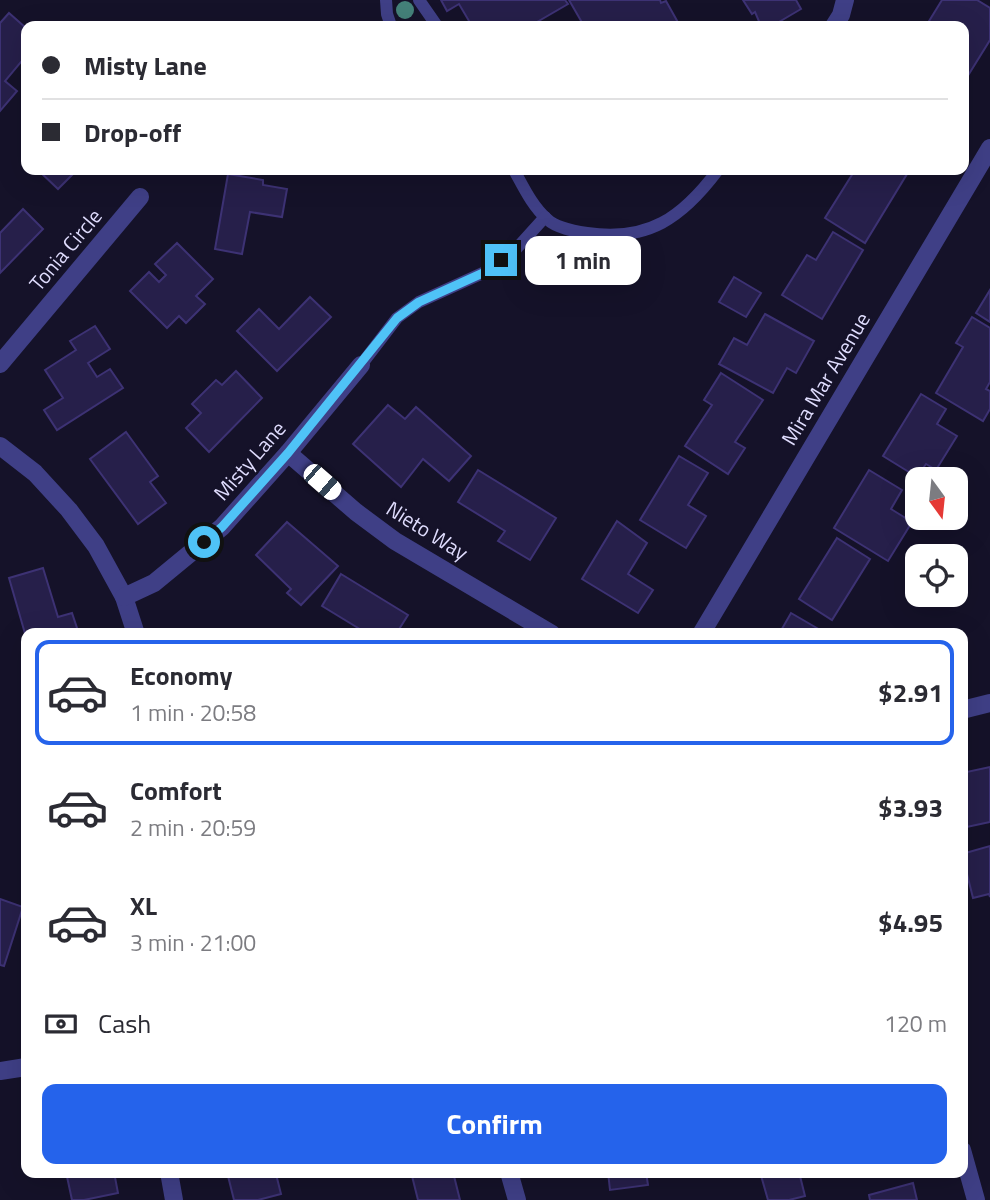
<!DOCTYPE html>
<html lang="en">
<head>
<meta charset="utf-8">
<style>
	:root { --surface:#fff; --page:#f2f2f3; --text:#2b2b33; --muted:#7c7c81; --line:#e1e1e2; --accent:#2563eb }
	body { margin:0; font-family:"Titillium Web",sans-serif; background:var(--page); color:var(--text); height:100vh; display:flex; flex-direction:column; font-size:26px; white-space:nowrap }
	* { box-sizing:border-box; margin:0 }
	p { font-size:23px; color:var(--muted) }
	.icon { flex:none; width:38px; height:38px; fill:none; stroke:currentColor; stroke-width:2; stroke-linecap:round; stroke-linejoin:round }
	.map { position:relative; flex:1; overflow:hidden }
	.sheet { position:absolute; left:21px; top:628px; width:947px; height:550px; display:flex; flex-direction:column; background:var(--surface); border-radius:14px; box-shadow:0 7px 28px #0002 }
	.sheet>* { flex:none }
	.top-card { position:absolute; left:21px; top:21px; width:948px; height:154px; border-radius:14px; box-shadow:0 7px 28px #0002; display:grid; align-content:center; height:154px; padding:0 21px; background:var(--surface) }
	.needle { width:46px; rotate:165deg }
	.tools { position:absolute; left:905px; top:467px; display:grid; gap:14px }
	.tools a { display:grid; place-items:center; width:63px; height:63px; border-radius:14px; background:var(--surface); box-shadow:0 7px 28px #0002; font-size:35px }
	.end { position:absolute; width:32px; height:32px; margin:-16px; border:9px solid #4fc3f7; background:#111; box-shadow:0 0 0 4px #111 }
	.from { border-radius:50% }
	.bubble { position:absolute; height:49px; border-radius:14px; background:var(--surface); box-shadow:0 7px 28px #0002; font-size:23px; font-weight:700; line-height:49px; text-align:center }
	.car { position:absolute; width:21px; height:42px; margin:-21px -10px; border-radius:9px; box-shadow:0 0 5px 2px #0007; background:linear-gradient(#fff 24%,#345 0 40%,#fff 0 76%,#345 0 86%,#fff 0) }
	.top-card b { display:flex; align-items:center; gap:24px; height:66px; font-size:26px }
	.top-card b+b { border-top:2px solid var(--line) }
	.top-card i { width:18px; height:18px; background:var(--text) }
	ul { padding:12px 0 0; list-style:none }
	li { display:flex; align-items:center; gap:21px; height:105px; margin:0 14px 10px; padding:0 7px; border:4px solid transparent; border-radius:14px }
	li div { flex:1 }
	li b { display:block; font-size:26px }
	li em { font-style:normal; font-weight:700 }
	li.selected { border-color:var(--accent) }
	li>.icon { width:63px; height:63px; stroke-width:1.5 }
	.pay { display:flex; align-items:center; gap:18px; height:77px; padding:0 21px; font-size:26px }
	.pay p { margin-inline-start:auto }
	.cta { display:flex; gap:14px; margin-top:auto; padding:14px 21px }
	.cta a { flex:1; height:80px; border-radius:14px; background:var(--accent); color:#fff; font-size:28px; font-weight:700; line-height:80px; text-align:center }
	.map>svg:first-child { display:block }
	.building { fill:#261f4a; stroke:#3d3274; stroke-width:2 }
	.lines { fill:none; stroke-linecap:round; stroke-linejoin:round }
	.lane { stroke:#3f3f86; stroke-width:12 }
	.street { stroke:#3f3f86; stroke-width:18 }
	.tree { fill:#448179 }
	.route { stroke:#4fc3f7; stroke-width:9 }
	.labels { text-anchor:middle; stroke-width:5; stroke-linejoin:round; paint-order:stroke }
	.street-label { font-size:21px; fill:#dfdcfd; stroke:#151229 }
</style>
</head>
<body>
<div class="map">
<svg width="990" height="1200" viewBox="0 0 990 1200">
	<rect width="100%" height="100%" fill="#151229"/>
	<g class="building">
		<polygon points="441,0 565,0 568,4 530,26 472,26 459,4 447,11"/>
		<polygon points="569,0 660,0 661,3 666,1 680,26 584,26"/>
		<polygon points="743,0 796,0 801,9 772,26 761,26 755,12 752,14"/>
		<polygon points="942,0 977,0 990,8 990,40 964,82 964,26 926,26"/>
		<polygon points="9,13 26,28 26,56 5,81 17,91 0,111 0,23"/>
		<polygon points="38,170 77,170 58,189"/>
		<polygon points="855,170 900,170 907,174 865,243 825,218"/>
		<polygon points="228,174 263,180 263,185 287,189 282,217 250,212 242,254 215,249"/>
		<polygon points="23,209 43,229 0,273 0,233"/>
		<polygon points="833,232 863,250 822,319 782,295 807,255 816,260"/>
		<polygon points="177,243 213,279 196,296 205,304 186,323 179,316 167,328 130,291 149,272 159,282 166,275 155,264"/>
		<polygon points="734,277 761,293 746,317 719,302"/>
		<polygon points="990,290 990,322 976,313"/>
		<polygon points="310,297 331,317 277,371 237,331 259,309 279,329"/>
		<polygon points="765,314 814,341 796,373 787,368 773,393 719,364 734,338 747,345"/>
		<polygon points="972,317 990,328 990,382 986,389 990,391 990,409 983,421 936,393 963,347 956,343"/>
		<polygon points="95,326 110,349 88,363 97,377 110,369 123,388 57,430 44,410 63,398 45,370 76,350 70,341"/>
		<polygon points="236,371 262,398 209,452 186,428 201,413 192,404 216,380 222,385"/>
		<polygon points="721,373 763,400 735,442 745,448 728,474 685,446 712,405 704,400"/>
		<polygon points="921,394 946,409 937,424 957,436 936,470 926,464 917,477 883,456"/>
		<polygon points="388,405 405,419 416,407 471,456 449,481 423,459 401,487 353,444"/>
		<polygon points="126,432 158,476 150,482 166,503 138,524 90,459"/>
		<polygon points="679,456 708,473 688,505 706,516 686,548 640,520"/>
		<polygon points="478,470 556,518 530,560 498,541 505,531 458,502"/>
		<polygon points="869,470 902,490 891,509 912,522 888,561 834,528"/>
		<polygon points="617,521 647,543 628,574 653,590 638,613 582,579"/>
		<polygon points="287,522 338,566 301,605 287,593 291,589 256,555"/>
		<polygon points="837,538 870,559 832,620 799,599"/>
		<polygon points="43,568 58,617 72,613 79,634 26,634 26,637 9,578"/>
		<polygon points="341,574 408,615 396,634 368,634 322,606"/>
		<polygon points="791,613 827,634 779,634"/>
		<polygon points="990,767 990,822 962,828 962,773"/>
		<polygon points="990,846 990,897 989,894 973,898 962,854"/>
		<polygon points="0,899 23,907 4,966 0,965"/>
		<polygon points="66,1172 114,1172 118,1193 84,1200 72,1200"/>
		<polygon points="227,1172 276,1174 281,1194 258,1200 234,1200"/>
		<polygon points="411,1172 453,1172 460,1200 418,1200"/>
		<polygon points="608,1172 646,1172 648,1185 610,1190"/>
		<polygon points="760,1172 799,1172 805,1196 789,1200 768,1200"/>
		<polygon points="913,1183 917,1200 870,1200 869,1195"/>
	</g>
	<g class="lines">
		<g class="lane">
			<polyline points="386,0 387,14 391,26"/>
			<polyline points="419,0 437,26"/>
			<path d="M514 170C523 186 532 206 547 219 556 228 574 231 587 233 648 242 682 218 718 170"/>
			<polyline points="361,365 397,318 419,302 485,272 517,248 545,217"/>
		</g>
		<g class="street">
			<polyline points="834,26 841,15 845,0"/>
			<polyline points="0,364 140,197"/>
			<polyline points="0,446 35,473 69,510 96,546 124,597 136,634"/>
			<polyline points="288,453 356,512 395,541 552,634"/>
			<polyline points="124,597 154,583 222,527 288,453 361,365"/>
			<polyline points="701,634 990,148"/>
			<polyline points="962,710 990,703"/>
			<polyline points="0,1071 26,1067"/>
			<polyline points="962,1150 976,1200"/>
			<polyline points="169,1172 174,1200"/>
			<polyline points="509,1172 517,1200"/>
		</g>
	</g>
	<circle class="tree" cx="405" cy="10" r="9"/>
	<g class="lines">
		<polyline class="route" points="204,542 222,527 288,453 397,318 419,302 485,272 501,260"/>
	</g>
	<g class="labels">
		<g class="street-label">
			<text transform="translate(66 250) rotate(-50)" y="7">Tonia Circle</text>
			<text transform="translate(826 379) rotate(-59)" y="7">Mira Mar Avenue</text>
			<text transform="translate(250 461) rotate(-49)" y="7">Misty Lane</text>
			<text transform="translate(427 531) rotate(32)" y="7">Nieto Way</text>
		</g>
	</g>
</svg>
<div class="tools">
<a><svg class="needle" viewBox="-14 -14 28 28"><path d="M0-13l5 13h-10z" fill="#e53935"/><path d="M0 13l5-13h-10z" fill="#7c7c81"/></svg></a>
<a><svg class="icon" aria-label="locate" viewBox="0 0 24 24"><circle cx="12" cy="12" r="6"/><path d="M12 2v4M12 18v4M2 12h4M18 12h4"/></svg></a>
</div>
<i class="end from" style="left:204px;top:542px"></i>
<i class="end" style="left:501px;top:260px"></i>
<div class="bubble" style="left:525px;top:236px;width:116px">1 min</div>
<i class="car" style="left:322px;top:482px;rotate:131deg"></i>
<div class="top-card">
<b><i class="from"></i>Misty Lane</b>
<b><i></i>Drop-off</b>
</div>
<section class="sheet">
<ul>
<li class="selected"><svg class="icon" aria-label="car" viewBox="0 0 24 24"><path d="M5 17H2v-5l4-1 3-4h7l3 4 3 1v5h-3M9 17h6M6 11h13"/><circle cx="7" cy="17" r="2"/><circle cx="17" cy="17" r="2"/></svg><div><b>Economy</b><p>1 min · 20:58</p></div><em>$2.91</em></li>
<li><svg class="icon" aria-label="car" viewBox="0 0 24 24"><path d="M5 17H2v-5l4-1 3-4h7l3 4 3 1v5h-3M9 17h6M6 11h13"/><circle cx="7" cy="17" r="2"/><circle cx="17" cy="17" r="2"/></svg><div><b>Comfort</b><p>2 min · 20:59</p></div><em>$3.93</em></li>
<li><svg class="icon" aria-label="car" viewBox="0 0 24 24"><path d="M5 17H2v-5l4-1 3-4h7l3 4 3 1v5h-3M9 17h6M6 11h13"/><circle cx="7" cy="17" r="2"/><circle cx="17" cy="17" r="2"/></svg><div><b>XL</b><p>3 min · 21:00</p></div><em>$4.95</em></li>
</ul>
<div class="pay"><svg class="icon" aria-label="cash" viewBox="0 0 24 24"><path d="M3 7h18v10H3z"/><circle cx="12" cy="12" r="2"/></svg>Cash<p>120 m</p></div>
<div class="cta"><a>Confirm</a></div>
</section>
</div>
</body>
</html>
